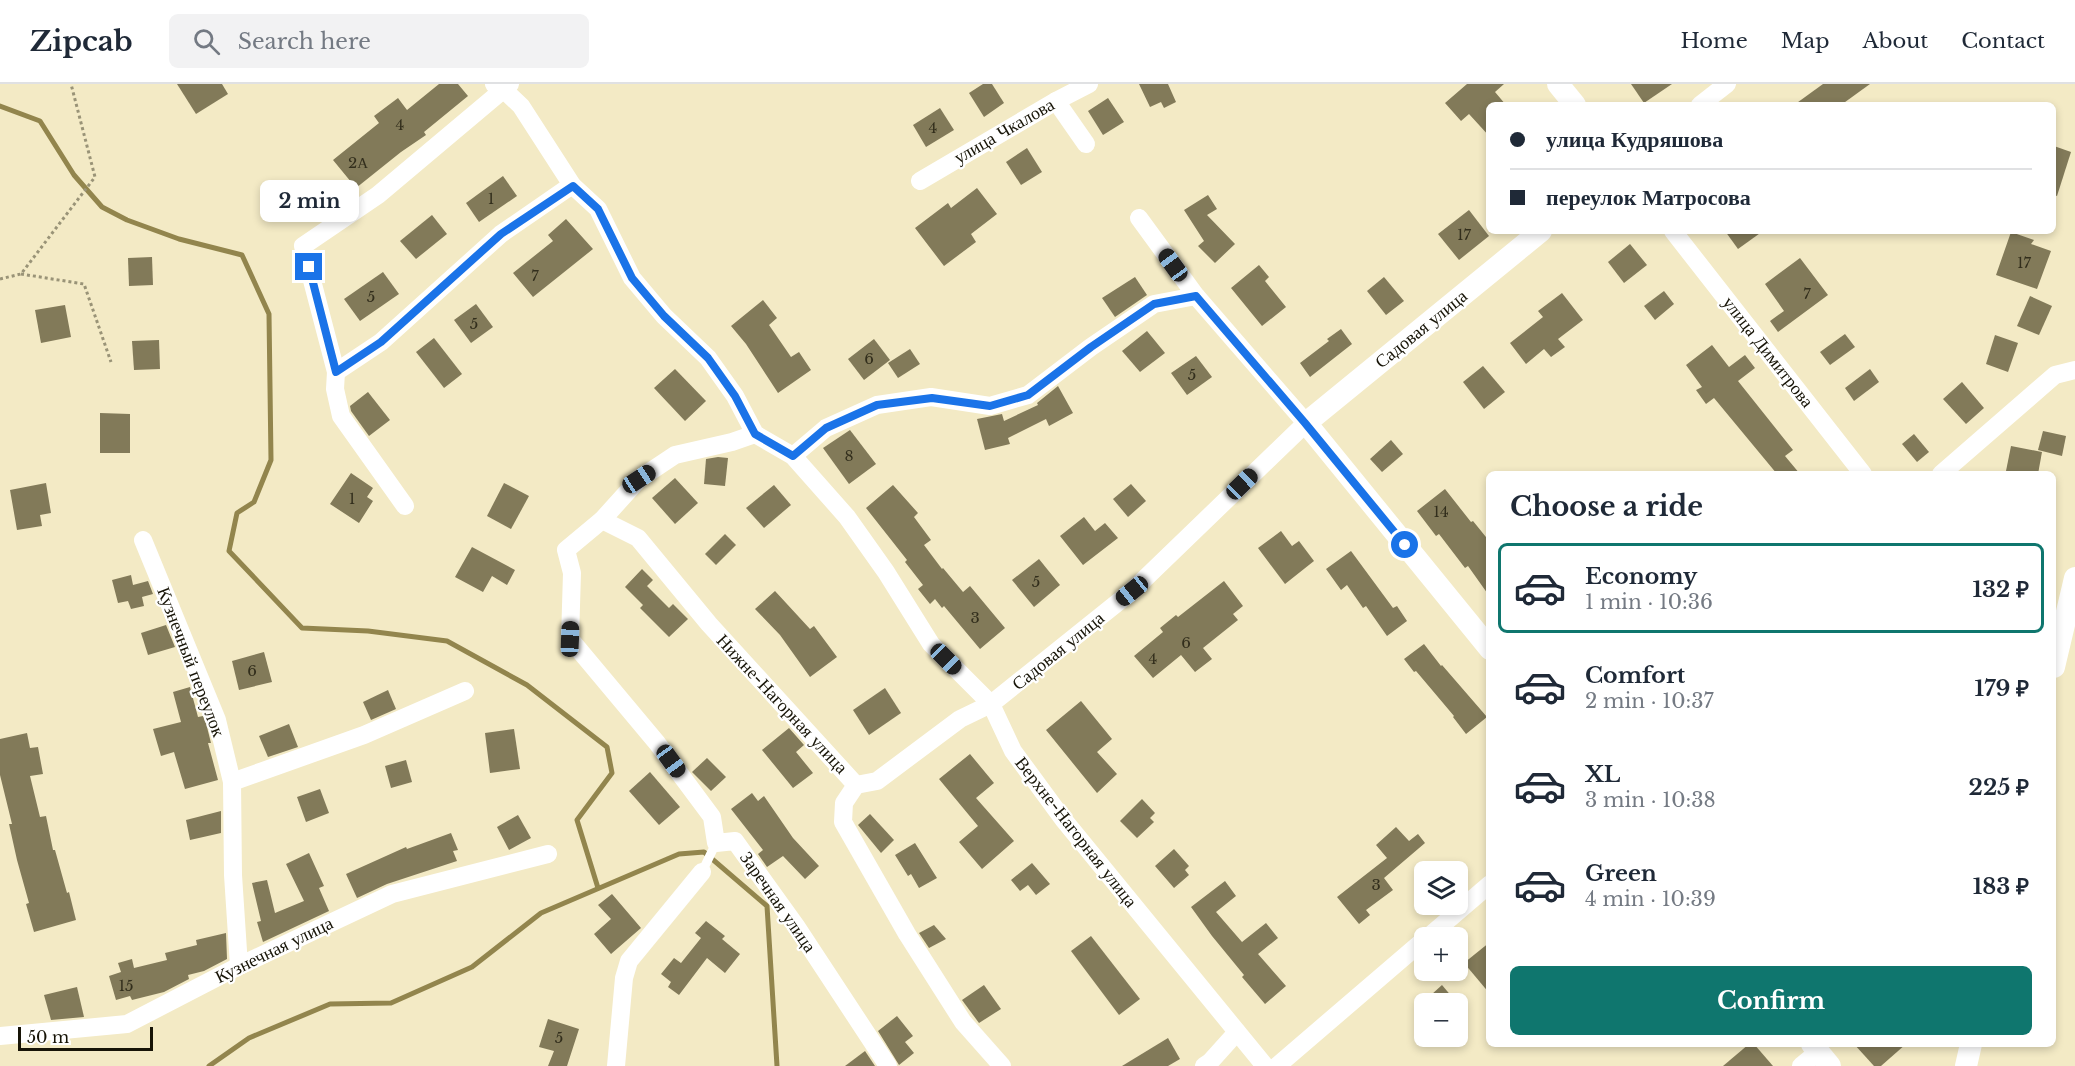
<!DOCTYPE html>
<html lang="en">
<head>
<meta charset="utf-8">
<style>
	:root { --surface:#fff; --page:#f2f2f3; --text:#1f2937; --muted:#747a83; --line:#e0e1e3; --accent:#0f766e }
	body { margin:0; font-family:"Libre Baskerville",serif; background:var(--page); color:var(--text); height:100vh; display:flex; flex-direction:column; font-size:22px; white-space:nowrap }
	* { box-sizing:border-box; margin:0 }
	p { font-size:20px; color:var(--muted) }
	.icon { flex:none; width:33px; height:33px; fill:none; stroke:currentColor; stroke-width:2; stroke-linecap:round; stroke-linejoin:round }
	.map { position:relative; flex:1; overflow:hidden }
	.panel { position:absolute; left:1486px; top:387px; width:570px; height:576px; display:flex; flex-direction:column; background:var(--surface); border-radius:9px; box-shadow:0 3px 9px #0003 }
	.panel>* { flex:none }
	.top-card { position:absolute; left:1486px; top:18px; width:570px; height:132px; border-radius:9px; box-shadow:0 3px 9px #0003; display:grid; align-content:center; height:132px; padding:0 24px; background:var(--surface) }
	.fabs { position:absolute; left:1414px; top:777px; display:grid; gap:12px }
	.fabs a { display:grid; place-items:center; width:54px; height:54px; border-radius:9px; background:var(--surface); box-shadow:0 3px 9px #0003; font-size:30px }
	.scale { position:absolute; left:18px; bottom:15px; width:135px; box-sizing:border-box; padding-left:6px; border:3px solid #171407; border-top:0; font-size:16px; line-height:21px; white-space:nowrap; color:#171407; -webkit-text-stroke:4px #fff; paint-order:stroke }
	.end { position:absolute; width:27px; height:27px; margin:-14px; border:8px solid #1a73e8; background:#fff; box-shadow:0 0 0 3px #fff }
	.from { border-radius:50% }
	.bubble { position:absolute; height:42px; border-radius:9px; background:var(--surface); box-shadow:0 3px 9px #0003; font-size:20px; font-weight:700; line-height:42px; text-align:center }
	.car { position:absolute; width:18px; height:36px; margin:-18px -9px; border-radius:8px; box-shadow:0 0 4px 2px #0007; background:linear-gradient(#222 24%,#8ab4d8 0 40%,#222 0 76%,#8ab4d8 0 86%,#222 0) }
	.top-card b { display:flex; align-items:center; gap:21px; height:57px; font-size:22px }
	.top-card b+b { border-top:2px solid var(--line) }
	.top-card i { width:15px; height:15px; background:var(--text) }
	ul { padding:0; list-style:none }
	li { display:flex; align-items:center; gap:18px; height:90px; margin:0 12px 9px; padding:0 12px; border:3px solid transparent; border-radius:9px }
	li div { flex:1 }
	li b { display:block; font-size:22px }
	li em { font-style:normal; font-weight:700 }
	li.selected { border-color:var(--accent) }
	li>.icon { width:54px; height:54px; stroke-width:1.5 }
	h2 { padding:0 24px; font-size:27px; line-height:72px }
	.action { display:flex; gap:12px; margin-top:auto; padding:12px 24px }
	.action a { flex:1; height:69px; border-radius:9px; background:var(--accent); color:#fff; font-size:24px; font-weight:700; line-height:69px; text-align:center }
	header { display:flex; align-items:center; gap:36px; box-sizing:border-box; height:84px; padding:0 30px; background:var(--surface); border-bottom:2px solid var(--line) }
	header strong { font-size:28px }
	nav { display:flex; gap:33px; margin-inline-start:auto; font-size:21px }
	.search { width:420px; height:54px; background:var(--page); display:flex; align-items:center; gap:15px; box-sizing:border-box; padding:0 21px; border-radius:9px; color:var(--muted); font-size:22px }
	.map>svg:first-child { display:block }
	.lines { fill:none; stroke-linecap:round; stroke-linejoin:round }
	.stream { stroke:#92854d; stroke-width:5 }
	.building { fill:#827a59 }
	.path { stroke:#999377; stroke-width:3; stroke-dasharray:3 3; stroke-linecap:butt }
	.service { stroke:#fff; stroke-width:9 }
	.minor { stroke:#fff; stroke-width:18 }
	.tertiary { stroke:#fff; stroke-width:22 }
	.route { stroke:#1a73e8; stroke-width:8 }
	.labels { text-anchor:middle; stroke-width:4.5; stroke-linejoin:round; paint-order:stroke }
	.number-label { font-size:15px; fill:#322e1c }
	.street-label { font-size:18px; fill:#171407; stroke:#fff }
</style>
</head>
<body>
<header>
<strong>Zipcab</strong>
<div class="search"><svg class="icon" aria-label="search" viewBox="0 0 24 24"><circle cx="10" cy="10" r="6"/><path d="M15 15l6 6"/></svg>Search here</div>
<nav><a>Home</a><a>Map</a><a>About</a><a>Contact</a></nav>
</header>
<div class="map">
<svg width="2075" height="982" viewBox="0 0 2075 982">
	<rect width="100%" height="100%" fill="#f3eac5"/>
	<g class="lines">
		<g class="stream">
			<polyline points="0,22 40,37 74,91 102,123 127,136 179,155 242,171 269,230 271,376 254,418 237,429 229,467 302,544 368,547 447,557 527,601 607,663 612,689 577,736 598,804"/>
			<polyline points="209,982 249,954 330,920 391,919 472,883 541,829 679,770 704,768 767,822 777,982"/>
		</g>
	</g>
	<g class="building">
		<polygon points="177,0 222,0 228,10 196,30"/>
		<polygon points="439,0 458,0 468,12 424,48 426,51 401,68 356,104 333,76 379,39 374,32 398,14 407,26"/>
		<polygon points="983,0 992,0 1004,19 984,33 969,9"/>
		<polygon points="1139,0 1168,0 1176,18 1164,24 1161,18 1150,23"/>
		<polygon points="1467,0 1504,0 1495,8 1506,21 1490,21 1490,53 1469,30 1461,37 1445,19"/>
		<polygon points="1631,0 1672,0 1644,19"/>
		<polygon points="1823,0 1870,0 1841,21 1794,21"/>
		<polygon points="1108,14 1124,38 1103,51 1088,27"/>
		<polygon points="940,24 954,46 926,63 913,41"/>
		<polygon points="2054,62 2071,68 2057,112 2054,111"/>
		<polygon points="1027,64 1042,88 1021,101 1006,78"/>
		<polygon points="503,92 517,112 479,138 466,119"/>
		<polygon points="977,104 997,130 971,150 976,158 944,182 915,144 948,119 951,124"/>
		<polygon points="1208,111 1217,125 1207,131 1235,160 1215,179 1198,162 1204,157 1184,126"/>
		<polygon points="1469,126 1489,152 1459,176 1438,150"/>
		<polygon points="432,131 447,150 416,175 400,157"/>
		<polygon points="566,135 593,165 533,213 513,189 553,157 548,151"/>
		<polygon points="1725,147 1763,147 1738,165"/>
		<polygon points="2011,148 2034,156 2031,160 2051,167 2037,205 1996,191"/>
		<polygon points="1630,160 1647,181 1624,199 1608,178"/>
		<polygon points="152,173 153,201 129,202 128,174"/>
		<polygon points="1800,174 1828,211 1778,248 1770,237 1784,227 1765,200"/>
		<polygon points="1259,181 1269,193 1265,197 1286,223 1262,242 1231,204"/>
		<polygon points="383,188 399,210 360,237 344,215"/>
		<polygon points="1135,193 1147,211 1115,233 1102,214"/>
		<polygon points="1384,193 1404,217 1386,231 1367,207"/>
		<polygon points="1664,207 1674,220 1655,236 1644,222"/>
		<polygon points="1562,209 1583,236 1558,255 1565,263 1551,273 1544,265 1526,280 1510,259 1543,233 1538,227"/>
		<polygon points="2030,212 2052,222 2039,251 2017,242"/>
		<polygon points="763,216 777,234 769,241 791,273 799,268 811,286 778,309 746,260 731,242"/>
		<polygon points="476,220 493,243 471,259 454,236"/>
		<polygon points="65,221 71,253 41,259 35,226"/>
		<polygon points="1341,245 1352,260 1310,293 1300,279 1329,257 1327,255"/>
		<polygon points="1147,247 1165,269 1140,288 1122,267"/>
		<polygon points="1845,250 1855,263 1830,281 1820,268"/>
		<polygon points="1995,251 2018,259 2008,288 1986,280"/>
		<polygon points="434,254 462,290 444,304 416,268"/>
		<polygon points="874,255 890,276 864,296 848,275"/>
		<polygon points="159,256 160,285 134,286 132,257"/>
		<polygon points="1712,261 1729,283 1745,271 1755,284 1738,297 1793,366 1785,372 1800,390 1777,390 1714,314 1706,320 1696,306 1702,303 1686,281"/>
		<polygon points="910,265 920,280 898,294 888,279"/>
		<polygon points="1196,272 1212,293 1187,311 1171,289"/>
		<polygon points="1483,282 1505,308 1484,325 1463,298"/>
		<polygon points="675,285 706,317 685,337 654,304"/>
		<polygon points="1870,285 1879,298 1854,317 1845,304"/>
		<polygon points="1962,298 1984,324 1966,340 1943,315"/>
		<polygon points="1058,302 1073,329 1049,342 1046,335 1008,354 1010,360 985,366 977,335 1002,330 1004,337 1038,321 1037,319"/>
		<polygon points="368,308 390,336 369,352 351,327 350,322"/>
		<polygon points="100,329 130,330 130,369 100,369"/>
		<polygon points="850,346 876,380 849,400 823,364"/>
		<polygon points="2043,347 2066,352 2062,372 2038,366"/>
		<polygon points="1914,350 1929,368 1917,378 1902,360"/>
		<polygon points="1391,356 1403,370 1382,388 1370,375"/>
		<polygon points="2011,362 2042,368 2038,390 2022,390 2006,387"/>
		<polygon points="718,373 728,374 725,402 704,400 706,375"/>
		<polygon points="351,389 373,404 367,413 373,417 359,439 330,420"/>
		<polygon points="675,394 698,419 675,440 652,414"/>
		<polygon points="46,399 51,429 40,431 42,442 17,446 10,406"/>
		<polygon points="504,399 529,412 511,445 487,432"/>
		<polygon points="1131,400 1146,417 1128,433 1113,415"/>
		<polygon points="774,401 791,421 764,444 746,424"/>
		<polygon points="893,401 918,429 914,433 931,456 924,461 942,485 943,484 963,508 970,502 1005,544 980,565 944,522 942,524 935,515 930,520 918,505 923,501 905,478 907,476 866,424"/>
		<polygon points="1445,405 1471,438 1473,437 1490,458 1490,513 1468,482 1465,484 1439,450 1436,452 1417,427"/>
		<polygon points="1084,433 1095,447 1105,439 1118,454 1083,481 1060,452"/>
		<polygon points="1281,447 1292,462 1299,457 1314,477 1285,500 1258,464"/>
		<polygon points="725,450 736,461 716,481 705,470"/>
		<polygon points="472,463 515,486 507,501 492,492 483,508 455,493"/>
		<polygon points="1351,467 1393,524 1397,522 1407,537 1387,552 1366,522 1363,524 1347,501 1341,506 1326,485"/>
		<polygon points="1039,475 1060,501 1034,523 1012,496"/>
		<polygon points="642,485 653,496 647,502 669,524 673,520 688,535 669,553 640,524 643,521 625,503"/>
		<polygon points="131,491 133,501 148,497 153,510 142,513 144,522 131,525 128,517 118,519 112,496"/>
		<polygon points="1224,497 1243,522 1233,530 1238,536 1203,564 1212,575 1195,588 1181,571 1153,594 1134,572 1163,548 1160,544 1176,531 1178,533"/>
		<polygon points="775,507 810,545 814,542 837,573 810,593 780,551 755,525"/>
		<polygon points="166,541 175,563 148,571 141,549"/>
		<polygon points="1424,560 1441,582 1442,581 1487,633 1466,650 1453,633 1454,632 1416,587 1414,588 1404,575"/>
		<polygon points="264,568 272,598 239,606 232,577"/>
		<polygon points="190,603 198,633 203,632 206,639 211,659 208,659 218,696 185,705 174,668 161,672 153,645 181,638 173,608"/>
		<polygon points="885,604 901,629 869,651 853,626"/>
		<polygon points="388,606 396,625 371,636 363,618"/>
		<polygon points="1081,617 1112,655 1097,668 1117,690 1097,709 1046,646"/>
		<polygon points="289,640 298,663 268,673 259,652"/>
		<polygon points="789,644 804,661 796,668 813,689 793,704 762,666"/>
		<polygon points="514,645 520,685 490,689 485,649"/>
		<polygon points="27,649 30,664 38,663 43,690 30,692 40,733 46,732 53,766 55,766 67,809 69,808 76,836 34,848 26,820 29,819 17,776 9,740 12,740 0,691 0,655"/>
		<polygon points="970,670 994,699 976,714 1014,757 982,785 959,758 978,742 939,695"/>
		<polygon points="707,674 726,693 711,707 692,688"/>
		<polygon points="406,676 412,698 391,704 385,682"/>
		<polygon points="650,688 680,723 659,741 629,707"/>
		<polygon points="320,705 329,729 306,738 297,713"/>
		<polygon points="752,709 758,717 764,712 793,754 819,782 805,795 783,772 767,783 758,770 763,766 731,725"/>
		<polygon points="1142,715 1155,729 1150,734 1154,738 1137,754 1120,737"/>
		<polygon points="221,727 221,749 190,756 186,736"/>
		<polygon points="870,730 894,756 881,769 858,741"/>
		<polygon points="518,731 531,754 509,766 497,743"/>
		<polygon points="1396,743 1409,757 1418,750 1425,759 1384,794 1393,806 1366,826 1370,831 1359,840 1337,813 1387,774 1376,761"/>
		<polygon points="451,749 458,766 453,767 457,777 387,800 357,814 346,790 406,763 407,765"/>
		<polygon points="915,759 937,794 919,804 911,790 908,792 895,771"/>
		<polygon points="1174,765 1189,782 1185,786 1189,791 1174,804 1155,782"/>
		<polygon points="309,769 324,802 319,804 329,827 263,858 257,838 261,837 252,799 267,796 275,829 304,817 286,780"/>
		<polygon points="1032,779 1050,800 1036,811 1028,801 1020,807 1011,796"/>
		<polygon points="1225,797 1236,812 1216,828 1242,858 1266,839 1278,854 1258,870 1286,902 1265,920 1242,893 1244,891 1212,852 1191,823"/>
		<polygon points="612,810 641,844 611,870 594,850 611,835 598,821"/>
		<polygon points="706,837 725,852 722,855 740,870 725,889 707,874 679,911 668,903 671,898 661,890 674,874 681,879 701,854 695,849"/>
		<polygon points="934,841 946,855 929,864 919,849"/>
		<polygon points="226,849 227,875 204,887 188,891 189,895 164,908 132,916 130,912 116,916 109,892 121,888 118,879 132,875 134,884 167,876 165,869 197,861 196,856"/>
		<polygon points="1091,852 1140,915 1119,931 1071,867"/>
		<polygon points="1490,858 1490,910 1464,879"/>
		<polygon points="984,901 1001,925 979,939 962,916"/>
		<polygon points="1442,901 1458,920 1421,920"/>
		<polygon points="77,903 84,933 51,936 44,911"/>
		<polygon points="897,932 913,952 905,958 914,969 899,981 878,947"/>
		<polygon points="548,935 579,945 567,982 548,982 554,967 539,963"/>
		<polygon points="1168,954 1180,975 1168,982 1122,982"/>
		<polygon points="1749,960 1754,960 1773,982 1723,982"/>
		<polygon points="1854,960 1906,960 1881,982 1874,982"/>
		<polygon points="865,967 875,982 845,982"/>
	</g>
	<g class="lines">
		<g class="path">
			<polyline points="21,190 84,200 111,278"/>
			<polyline points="0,195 21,190 95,93 71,0"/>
		</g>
		<polyline class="service" points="702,788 716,759"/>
		<g class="minor">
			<polyline points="494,0 503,5 521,22 572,101 598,125 632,194 664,232 708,274 735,312 755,350 793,372 847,433 886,488 931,560 991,620 1013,667 1063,735 1265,982"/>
			<polyline points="1056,17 1086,60"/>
			<polyline points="1700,21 1727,0"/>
			<polyline points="920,97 1056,17 1089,0"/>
			<polyline points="1673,147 1863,390"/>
			<polyline points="336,288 381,258 501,150 572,101"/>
			<polyline points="755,350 732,358 675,371 639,395 602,436 566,466 572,489 570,555 657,659 712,733 716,759 735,757 796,842 888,982"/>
			<polyline points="793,372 826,344 877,321 931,313 990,322 1028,311 1091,263 1154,220 1196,212"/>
			<polyline points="1941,390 2055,291 2075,286"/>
			<polyline points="405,422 341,332 335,305 336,288 303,162 378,111 510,0"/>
			<polyline points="602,436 638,454 709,540 856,701"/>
			<polyline points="143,456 217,636 232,698 233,791 239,882"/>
			<polyline points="232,698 364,651 465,607"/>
			<polyline points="856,701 877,697 960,635 991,620 1132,507 1306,339 1196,212 1139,134"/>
			<polyline points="856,701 844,719 843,738 907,850 963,938 1002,982"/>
			<polyline points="1427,854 1490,800"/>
			<polyline points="0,952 127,940 239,882 392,810 548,770"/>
			<polyline points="616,982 624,894 629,877 702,788"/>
			<polyline points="1204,982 1210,978 1237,948"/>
			<polyline points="1277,982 1425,855"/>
			<polyline points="1801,982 1818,968"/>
		</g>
		<g class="tertiary">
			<polyline points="1558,0 1575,21"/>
			<polyline points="1490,565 1306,339 1541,147"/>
			<polyline points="2054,583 2075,494"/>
			<polyline points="1812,960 1830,982"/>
			<polyline points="1966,982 1971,960"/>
		</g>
	</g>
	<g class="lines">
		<polyline class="route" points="309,183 336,288 381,258 501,150 573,102 598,125 632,194 664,232 708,274 735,312 755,350 793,372 826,344 877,321 932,314 990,322 1028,311 1091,263 1154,220 1196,212 1305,339 1405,461"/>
	</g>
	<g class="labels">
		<g class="number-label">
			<text x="400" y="46">4</text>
			<text x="933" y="49">4</text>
			<text x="358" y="84">2А</text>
			<text x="491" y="120">1</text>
			<text x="1464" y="156">17</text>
			<text x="2024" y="184">17</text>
			<text x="535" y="197">7</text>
			<text x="1807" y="215">7</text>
			<text x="371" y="218">5</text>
			<text x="474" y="245">5</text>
			<text x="869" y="280">6</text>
			<text x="1192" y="296">5</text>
			<text x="849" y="377">8</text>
			<text x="352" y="420">1</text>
			<text x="1441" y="433">14</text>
			<text x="1036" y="503">5</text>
			<text x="975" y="539">3</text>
			<text x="1186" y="564">6</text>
			<text x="1153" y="580">4</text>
			<text x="252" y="592">6</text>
			<text x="1376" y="806">3</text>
			<text x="126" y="907">15</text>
			<text x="559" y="959">5</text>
		</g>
		<g class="street-label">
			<text transform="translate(1004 47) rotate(-30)" y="6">улица Чкалова</text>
			<text transform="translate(1421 245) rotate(-39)" y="6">Садовая улица</text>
			<text transform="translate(1768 268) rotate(52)" y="6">улица Димитрова</text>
			<text transform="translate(1058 567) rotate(-39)" y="6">Садовая улица</text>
			<text transform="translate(191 578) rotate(69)" y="6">Кузнечный переулок</text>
			<text transform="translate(782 620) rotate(47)" y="6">Нижне-Нагорная улица</text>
			<text transform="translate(1076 748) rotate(52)" y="6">Верхне-Нагорная улица</text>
			<text transform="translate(778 818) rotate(55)" y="6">Заречная улица</text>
			<text transform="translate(274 866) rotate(-26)" y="6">Кузнечная улица</text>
		</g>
	</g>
</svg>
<div class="fabs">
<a><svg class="icon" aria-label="layers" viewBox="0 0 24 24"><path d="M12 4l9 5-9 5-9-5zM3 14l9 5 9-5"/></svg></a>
<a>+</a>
<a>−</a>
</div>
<div class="scale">50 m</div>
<i class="end from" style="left:1405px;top:461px"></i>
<i class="end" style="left:309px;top:183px"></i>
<div class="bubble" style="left:260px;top:96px;width:99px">2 min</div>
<i class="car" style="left:1173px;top:181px;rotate:324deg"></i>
<i class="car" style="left:639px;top:395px;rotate:57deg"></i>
<i class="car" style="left:1242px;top:400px;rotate:46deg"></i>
<i class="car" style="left:1132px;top:507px;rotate:231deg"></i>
<i class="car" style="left:570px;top:555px;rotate:2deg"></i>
<i class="car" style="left:946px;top:575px;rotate:135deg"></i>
<i class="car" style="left:671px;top:677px;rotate:144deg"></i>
<div class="top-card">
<b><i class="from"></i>улица Кудряшова</b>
<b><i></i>переулок Матросова</b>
</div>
<section class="panel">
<h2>Choose a ride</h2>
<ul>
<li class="selected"><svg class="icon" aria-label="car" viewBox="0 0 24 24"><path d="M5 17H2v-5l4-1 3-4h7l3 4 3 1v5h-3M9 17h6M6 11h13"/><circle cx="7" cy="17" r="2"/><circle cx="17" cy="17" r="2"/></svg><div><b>Economy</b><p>1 min · 10:36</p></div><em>132 ₽</em></li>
<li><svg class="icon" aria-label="car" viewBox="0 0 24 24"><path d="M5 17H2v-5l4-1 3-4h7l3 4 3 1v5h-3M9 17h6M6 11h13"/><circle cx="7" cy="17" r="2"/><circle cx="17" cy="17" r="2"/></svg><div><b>Comfort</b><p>2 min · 10:37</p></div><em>179 ₽</em></li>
<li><svg class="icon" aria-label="car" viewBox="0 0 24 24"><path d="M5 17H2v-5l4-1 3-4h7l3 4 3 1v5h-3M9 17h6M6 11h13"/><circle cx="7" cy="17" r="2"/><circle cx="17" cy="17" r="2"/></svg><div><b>XL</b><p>3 min · 10:38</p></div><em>225 ₽</em></li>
<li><svg class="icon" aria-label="car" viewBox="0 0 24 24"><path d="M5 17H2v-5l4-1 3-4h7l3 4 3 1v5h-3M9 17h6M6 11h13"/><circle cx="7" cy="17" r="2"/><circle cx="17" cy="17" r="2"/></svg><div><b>Green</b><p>4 min · 10:39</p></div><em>183 ₽</em></li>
</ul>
<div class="action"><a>Confirm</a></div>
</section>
</div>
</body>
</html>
